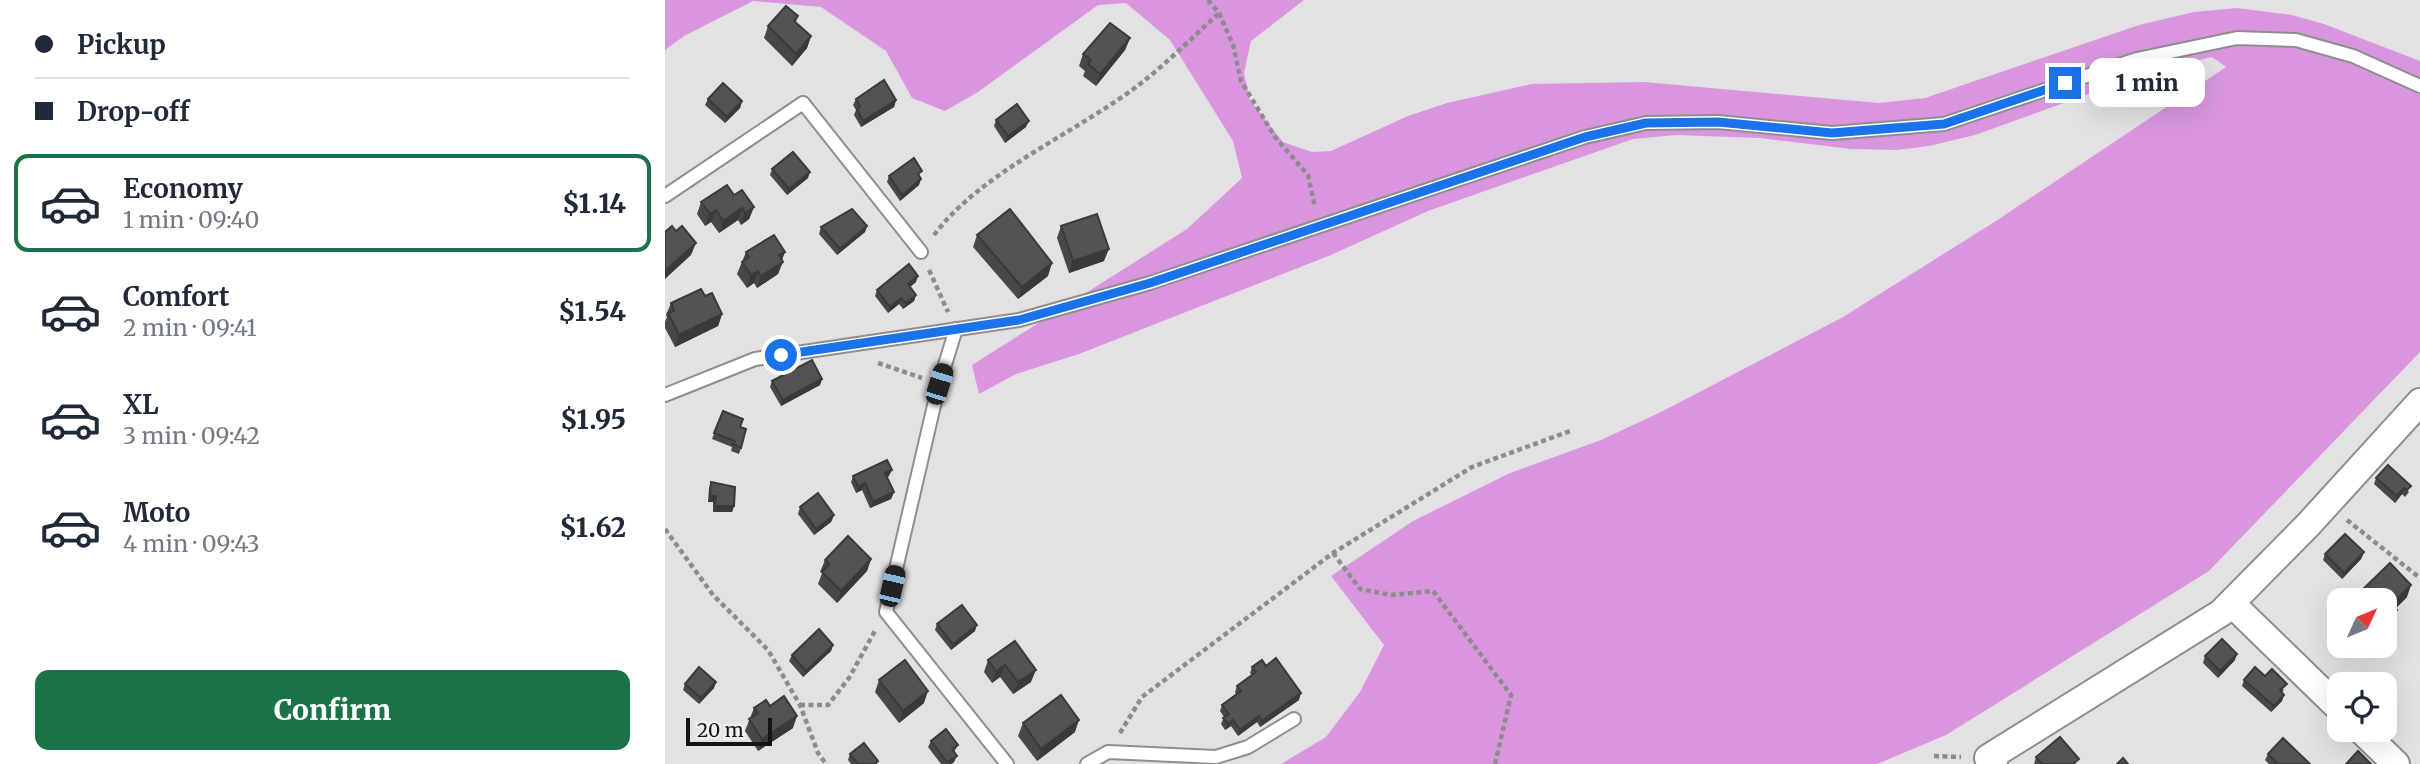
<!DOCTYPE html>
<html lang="en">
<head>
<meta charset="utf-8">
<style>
	:root { --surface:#fff; --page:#f6f6f7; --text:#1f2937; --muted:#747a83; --line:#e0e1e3; --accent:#197347 }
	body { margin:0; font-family:Merriweather,serif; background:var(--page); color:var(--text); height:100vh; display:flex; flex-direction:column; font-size:26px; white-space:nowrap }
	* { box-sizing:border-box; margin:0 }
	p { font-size:23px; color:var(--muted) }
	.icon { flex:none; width:38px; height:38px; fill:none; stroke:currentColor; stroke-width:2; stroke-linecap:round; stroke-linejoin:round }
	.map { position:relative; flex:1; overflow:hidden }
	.sheet { display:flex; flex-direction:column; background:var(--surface); width:665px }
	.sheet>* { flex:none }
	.hud { display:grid; align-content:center; height:154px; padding:0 35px; background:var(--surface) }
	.needle { width:46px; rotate:46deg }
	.fabs { position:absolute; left:1662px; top:588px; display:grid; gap:14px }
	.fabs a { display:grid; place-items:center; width:70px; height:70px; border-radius:14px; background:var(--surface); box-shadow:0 7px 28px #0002; font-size:35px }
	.scale { position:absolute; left:21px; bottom:18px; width:86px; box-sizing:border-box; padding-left:7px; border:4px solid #151415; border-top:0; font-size:19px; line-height:24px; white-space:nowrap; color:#151415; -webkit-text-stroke:5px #f1eef2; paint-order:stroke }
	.end { position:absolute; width:32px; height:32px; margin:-16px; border:9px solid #1a73e8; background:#fff; box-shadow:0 0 0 4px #fff }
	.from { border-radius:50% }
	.bubble { position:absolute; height:49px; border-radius:14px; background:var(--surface); box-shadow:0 7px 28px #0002; font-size:23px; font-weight:800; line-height:49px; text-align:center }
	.car { position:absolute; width:21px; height:42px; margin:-21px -10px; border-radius:9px; box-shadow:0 0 5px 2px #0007; background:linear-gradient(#222 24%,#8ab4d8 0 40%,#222 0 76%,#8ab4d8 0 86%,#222 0) }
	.hud b { display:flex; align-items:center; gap:24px; height:66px; font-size:26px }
	.hud b+b { border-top:2px solid var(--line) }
	.hud i { width:18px; height:18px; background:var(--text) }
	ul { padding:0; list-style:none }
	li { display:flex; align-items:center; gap:21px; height:98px; margin:0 14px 10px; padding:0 21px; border:4px solid transparent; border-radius:14px }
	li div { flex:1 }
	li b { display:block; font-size:26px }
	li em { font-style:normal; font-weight:800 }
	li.current { border-color:var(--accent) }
	li>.icon { width:63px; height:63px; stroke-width:1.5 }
	.cta { display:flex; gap:14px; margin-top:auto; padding:14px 35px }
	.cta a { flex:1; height:80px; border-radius:14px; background:var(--accent); color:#fff; font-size:28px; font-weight:800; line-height:80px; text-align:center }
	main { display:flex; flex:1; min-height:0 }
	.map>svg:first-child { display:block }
	.forest { fill:#d996df }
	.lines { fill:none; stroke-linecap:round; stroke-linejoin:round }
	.service-casing { stroke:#908d90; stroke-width:16 }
	.minor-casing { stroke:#908d90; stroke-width:30 }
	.path { stroke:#8e8b8e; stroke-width:4.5; stroke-dasharray:5 3.5; stroke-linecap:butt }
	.service { stroke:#fff; stroke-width:12 }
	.minor { stroke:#fff; stroke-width:26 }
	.wall { fill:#484749 }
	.shaded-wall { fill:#3b393c }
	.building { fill:#545255; stroke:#3b393c; stroke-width:2 }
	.route { stroke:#1a73e8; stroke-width:9 }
</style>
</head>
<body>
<main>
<section class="sheet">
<div class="hud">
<b><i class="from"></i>Pickup</b>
<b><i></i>Drop-off</b>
</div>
<ul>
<li class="current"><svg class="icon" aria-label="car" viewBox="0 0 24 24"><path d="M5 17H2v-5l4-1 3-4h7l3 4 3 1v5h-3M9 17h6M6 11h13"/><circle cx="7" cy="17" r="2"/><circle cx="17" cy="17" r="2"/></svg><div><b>Economy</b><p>1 min · 09:40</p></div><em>$1.14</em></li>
<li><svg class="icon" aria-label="car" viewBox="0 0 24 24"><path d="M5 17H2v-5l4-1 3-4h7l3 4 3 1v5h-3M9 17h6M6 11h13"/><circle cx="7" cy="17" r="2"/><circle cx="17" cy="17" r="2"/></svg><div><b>Comfort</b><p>2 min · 09:41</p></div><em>$1.54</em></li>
<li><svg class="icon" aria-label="car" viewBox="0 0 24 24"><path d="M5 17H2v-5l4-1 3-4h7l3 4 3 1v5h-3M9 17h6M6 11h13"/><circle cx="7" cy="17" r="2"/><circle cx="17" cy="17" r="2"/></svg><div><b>XL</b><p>3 min · 09:42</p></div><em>$1.95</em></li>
<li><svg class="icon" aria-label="car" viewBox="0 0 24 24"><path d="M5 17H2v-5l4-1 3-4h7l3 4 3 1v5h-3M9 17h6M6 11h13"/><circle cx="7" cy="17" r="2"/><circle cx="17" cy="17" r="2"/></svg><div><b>Moto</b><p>4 min · 09:43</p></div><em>$1.62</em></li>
</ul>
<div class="cta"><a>Confirm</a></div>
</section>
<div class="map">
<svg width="1755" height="764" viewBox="0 0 1755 764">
	<rect width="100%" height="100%" fill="#e4e1e4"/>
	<polygon class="forest" points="0,0 639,0 586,41 579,73 585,100 618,142 647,152 666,151 743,116 782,103 867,84 979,82 1214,103 1260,98 1474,25 1529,12 1572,8 1627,15 1659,24 1755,61 1755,352 1544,571 1281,735 1212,764 616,764 661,737 695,692 719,645 666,576 748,521 845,473 936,440 998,411 1178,317 1331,221 1561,67 1547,57 1490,70 1310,135 1264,146 1232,150 1186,149 1094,138 1011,135 968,139 763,211 666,255 414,354 351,374 314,394 307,365 522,229 577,178 568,141 505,40 461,3 433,5 313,92 280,111 247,98 221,51 156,7 88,1 19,36 0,50"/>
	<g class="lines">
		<defs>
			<g id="service">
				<polyline points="0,196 138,103 256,252"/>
				<polyline points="291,329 274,384 221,612 342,764"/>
				<polyline points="0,395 90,359 354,320 485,283 920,137 981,123 1053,122 1167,133 1279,124 1472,59 1572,38 1631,40 1688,56 1755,86"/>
				<polyline points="422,764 443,752 551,757 583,747 629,719"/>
			</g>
			<g id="minor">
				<polyline points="1566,603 1675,709"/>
				<polyline points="1696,730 1731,764"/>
				<polyline points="1329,764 1323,758 1556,613 1643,525 1755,402"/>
			</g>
		</defs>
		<use href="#service" class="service-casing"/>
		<use href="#minor" class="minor-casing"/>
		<g class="path">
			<polyline points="543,0 554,13 568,45 576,81 610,137 643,175 650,207"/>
			<path d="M269 235C316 172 411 133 475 84 502 63 528 37 554 13"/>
			<polyline points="264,270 283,312"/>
			<polyline points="213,363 257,378"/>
			<polyline points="1682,520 1755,578"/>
			<polyline points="0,529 48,595 103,650 135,705 153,753 161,764"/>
			<polyline points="668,553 695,589 726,595 768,591 846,695 830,764"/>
			<polyline points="135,705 163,705 184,678 211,629"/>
			<polyline points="455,733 477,697 668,553 807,467 905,431"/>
			<polyline points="1269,756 1296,757"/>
		</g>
		<use href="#service" class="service"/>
		<use href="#minor" class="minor"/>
	</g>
	<g class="wall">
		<polygon points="133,16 131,22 146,36 142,48 127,66 99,38 103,26"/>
		<polygon points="465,38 460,50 431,86 418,76 420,71 414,66 418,54"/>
		<polygon points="43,99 77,101 75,108 60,123 40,105"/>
		<polygon points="191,99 231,100 229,107 196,127 189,115 191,110 188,105"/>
		<polygon points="331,120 361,127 340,143 329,126"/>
		<polygon points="107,169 143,178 122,195 105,175"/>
		<polygon points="224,176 255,177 254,185 235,201 222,182"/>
		<polygon points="69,195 89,207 84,219 76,225 73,220 54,233 46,222 40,226 32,214 36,202"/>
		<polygon points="202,226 200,232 172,255 154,234 156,227"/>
		<polygon points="396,226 439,261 404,273 392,238"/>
		<polygon points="312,235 383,276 353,299 308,247"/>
		<polygon points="81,252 117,260 113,274 92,288 89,283 82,288 72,274"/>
		<polygon points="251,282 245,287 251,295 249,301 238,309 234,304 223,313 210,296 212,290"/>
		<polygon points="40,296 57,314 53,326 10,347 0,328 0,322 2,317 1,315 6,303"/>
		<polygon points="157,379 155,385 116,406 105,387 107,381"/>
		<polygon points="58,411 75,427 76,448 74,454 66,451 67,447 47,439"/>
		<polygon points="1723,465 1744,492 1740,497 1737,494 1730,503 1709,484 1711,478"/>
		<polygon points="188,476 224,476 222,477 229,492 226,499 205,508 197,490 191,493 186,482"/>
		<polygon points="46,482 69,506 67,512 48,512 48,502 43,502 44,488"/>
		<polygon points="135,507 169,515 166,522 149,535 133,514"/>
		<polygon points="1699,552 1696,559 1677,579 1658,560 1660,554"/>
		<polygon points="206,559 202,571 172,603 153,584 157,573 155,572 160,560"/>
		<polygon points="1691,596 1742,597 1730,609 1732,610 1728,622 1720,630 1720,600 1689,600"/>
		<polygon points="272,624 310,631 286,650 270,630"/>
		<polygon points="350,641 366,682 348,694 335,677 327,683 319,672 323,660"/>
		<polygon points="168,645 166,651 138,677 124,661 127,655"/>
		<polygon points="1540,656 1570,660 1553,678 1538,663"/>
		<polygon points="601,666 634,700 595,727 592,722 573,736 566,726 560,730 556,724 559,717 555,711 557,705 571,694 570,692 572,686 587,675 585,673 587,667"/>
		<polygon points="1600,676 1619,690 1617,692 1619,695 1617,701 1606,712 1577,686 1579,680"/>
		<polygon points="214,680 259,703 234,723 210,692"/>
		<polygon points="20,684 49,688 34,704 18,690"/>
		<polygon points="105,706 128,728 93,751 80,731 89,708"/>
		<polygon points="358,723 410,732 372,761 353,736"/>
		<polygon points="266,741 293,745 289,752 289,762 286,764 276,764 263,747"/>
		<polygon points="185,754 213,761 212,764 186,764 183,760"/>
		<polygon points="1603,754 1645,764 1604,764 1600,760"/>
		<polygon points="1371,757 1412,764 1369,764"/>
	</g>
	<g class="shaded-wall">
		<polygon points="146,36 142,48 127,66 131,54"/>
		<polygon points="465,38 460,50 431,86 435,74"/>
		<polygon points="231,100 229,107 196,127 198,121"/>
		<polygon points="77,101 75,108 60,123 62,117"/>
		<polygon points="364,121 361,127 340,143 343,136"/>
		<polygon points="145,172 143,178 122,195 124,189"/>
		<polygon points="256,179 254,185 235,201 237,195"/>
		<polygon points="89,207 84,219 76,225 80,213"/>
		<polygon points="77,208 73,220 54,233 58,221"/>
		<polygon points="51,210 46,222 40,226 45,214"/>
		<polygon points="202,226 200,232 172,255 175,249"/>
		<polygon points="31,243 26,255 0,279 0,271"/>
		<polygon points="444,249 439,261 404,273 408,261"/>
		<polygon points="120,252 116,263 118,262 113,274 92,288 96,276 114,255"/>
		<polygon points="387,263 383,276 353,299 357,287"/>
		<polygon points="93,271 89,283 82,288 86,275"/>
		<polygon points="253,276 251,282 241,290 243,284"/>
		<polygon points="251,295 249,301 238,309 241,303"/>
		<polygon points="236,298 234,304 223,313 225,307"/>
		<polygon points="57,314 53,326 10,347 14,335"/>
		<polygon points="157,379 155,385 116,406 118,400"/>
		<polygon points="227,470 224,476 218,479 220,473"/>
		<polygon points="200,483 197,490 191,493 193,487"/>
		<polygon points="1739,488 1737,494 1730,503 1732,496"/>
		<polygon points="229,492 226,499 205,508 208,502"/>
		<polygon points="45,496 51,496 48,502 43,502"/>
		<polygon points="50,506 69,506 67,512 48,512"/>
		<polygon points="169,515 166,522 149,535 151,529"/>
		<polygon points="1699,552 1696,559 1677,579 1679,573"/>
		<polygon points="206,559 202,571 172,603 176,591"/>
		<polygon points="1746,585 1742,597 1722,617 1726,605"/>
		<polygon points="1732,610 1728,622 1720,630 1724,618"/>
		<polygon points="312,625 310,631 286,650 288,644"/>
		<polygon points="168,645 166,651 138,677 141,671"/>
		<polygon points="1572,654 1570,660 1553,678 1555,671"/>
		<polygon points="340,665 335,677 327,683 331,671"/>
		<polygon points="371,670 366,682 348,694 353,682"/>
		<polygon points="51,682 49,688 34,704 36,698"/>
		<polygon points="263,691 259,703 234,723 238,711"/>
		<polygon points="636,693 634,700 595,727 597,721"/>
		<polygon points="1619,695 1617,701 1606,712 1609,706"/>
		<polygon points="132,716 128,728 93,751 97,739"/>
		<polygon points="594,716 592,722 573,736 575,730"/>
		<polygon points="414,720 410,732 372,761 376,749"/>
		<polygon points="568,720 566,726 560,730 563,724"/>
		<polygon points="292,756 289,762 286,764 282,764"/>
	</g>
	<g class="building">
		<polygon points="121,6 133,16 129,21 146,36 131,54 103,26"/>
		<polygon points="445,23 465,38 435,74 423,64 426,60 418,54"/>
		<polygon points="219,80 231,100 198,121 192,109 195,107 191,99"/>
		<polygon points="58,83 77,101 62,117 43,99"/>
		<polygon points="352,104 364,121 343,136 331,120"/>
		<polygon points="128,152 145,172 124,189 107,169"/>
		<polygon points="249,158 257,171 253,174 256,179 237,195 224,176"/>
		<polygon points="62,185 69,195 77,190 89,207 80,213 77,208 58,221 51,210 45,214 36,202"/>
		<polygon points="187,209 202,226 175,249 156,227"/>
		<polygon points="345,209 387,263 357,287 312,235"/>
		<polygon points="432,214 444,249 408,261 396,226"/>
		<polygon points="7,226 11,231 17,226 31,243 0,271 0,232"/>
		<polygon points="109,235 120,252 114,255 118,262 96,276 93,271 86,275 77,262 84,257 81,252"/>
		<polygon points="244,264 253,276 243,284 251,295 241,303 236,298 225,307 212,290"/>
		<polygon points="36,289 40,296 47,293 57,314 14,335 3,313 9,311 6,303"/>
		<polygon points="147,360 157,379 118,400 107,381"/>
		<polygon points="58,411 78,419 75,427 81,429 76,448 68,444 70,441 49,433"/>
		<polygon points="222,460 227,470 220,473 229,492 208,502 200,483 193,487 188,476"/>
		<polygon points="1723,465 1746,486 1742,490 1739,488 1732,496 1711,478"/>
		<polygon points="46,482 70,487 69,506 50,506 51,496 45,496"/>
		<polygon points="153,493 169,515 151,529 135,507"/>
		<polygon points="1680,534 1699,552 1679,573 1660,554"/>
		<polygon points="183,536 206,559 176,591 157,572 164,564 160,560"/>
		<polygon points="1725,563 1746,585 1726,605 1732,610 1724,618 1720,614 1720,600 1695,600 1691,596"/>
		<polygon points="297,605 312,625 288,644 272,624"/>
		<polygon points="154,629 168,645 141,671 127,655"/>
		<polygon points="1557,639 1572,654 1555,671 1540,656"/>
		<polygon points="350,641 371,670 353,682 340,665 331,671 323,660"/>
		<polygon points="611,658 636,693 597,721 594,716 575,730 568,720 563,724 558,718 564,714 557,705 576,691 572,686 591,672 587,667 597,660 601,666"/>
		<polygon points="240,660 263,691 238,711 214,680"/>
		<polygon points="34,667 51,682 36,698 20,684"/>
		<polygon points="1590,667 1600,676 1607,669 1622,684 1615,690 1619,695 1609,706 1579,680"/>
		<polygon points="396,695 414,720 376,749 358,723"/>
		<polygon points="119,696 132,716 97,739 84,719 93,713 89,708 101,700 105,706"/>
		<polygon points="281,729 293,745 287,749 292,756 282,762 266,741"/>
		<polygon points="1395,737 1414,759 1408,764 1377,764 1371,757"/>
		<polygon points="1618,738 1645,764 1613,764 1603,754"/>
		<polygon points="199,743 213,761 209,764 193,764 185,754"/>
		<polygon points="1693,751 1706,764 1681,764"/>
		<polygon points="1458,758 1463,764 1452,764"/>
	</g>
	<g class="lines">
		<polyline class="route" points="116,355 354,320 485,283 920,137 981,123 1053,122 1167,133 1279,124 1400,83"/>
	</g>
</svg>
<div class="fabs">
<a><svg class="needle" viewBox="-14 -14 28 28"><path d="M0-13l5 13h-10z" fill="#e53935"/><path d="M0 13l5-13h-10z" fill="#747a83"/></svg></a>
<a><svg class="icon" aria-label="locate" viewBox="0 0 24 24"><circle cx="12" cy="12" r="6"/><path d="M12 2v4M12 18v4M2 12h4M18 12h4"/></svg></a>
</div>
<div class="scale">20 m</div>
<i class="end from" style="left:116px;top:355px"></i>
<i class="end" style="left:1400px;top:83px"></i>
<div class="bubble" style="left:1424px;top:58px;width:116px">1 min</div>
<i class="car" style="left:274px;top:384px;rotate:17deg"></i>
<i class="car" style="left:227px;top:586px;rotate:13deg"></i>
</div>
</main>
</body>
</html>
